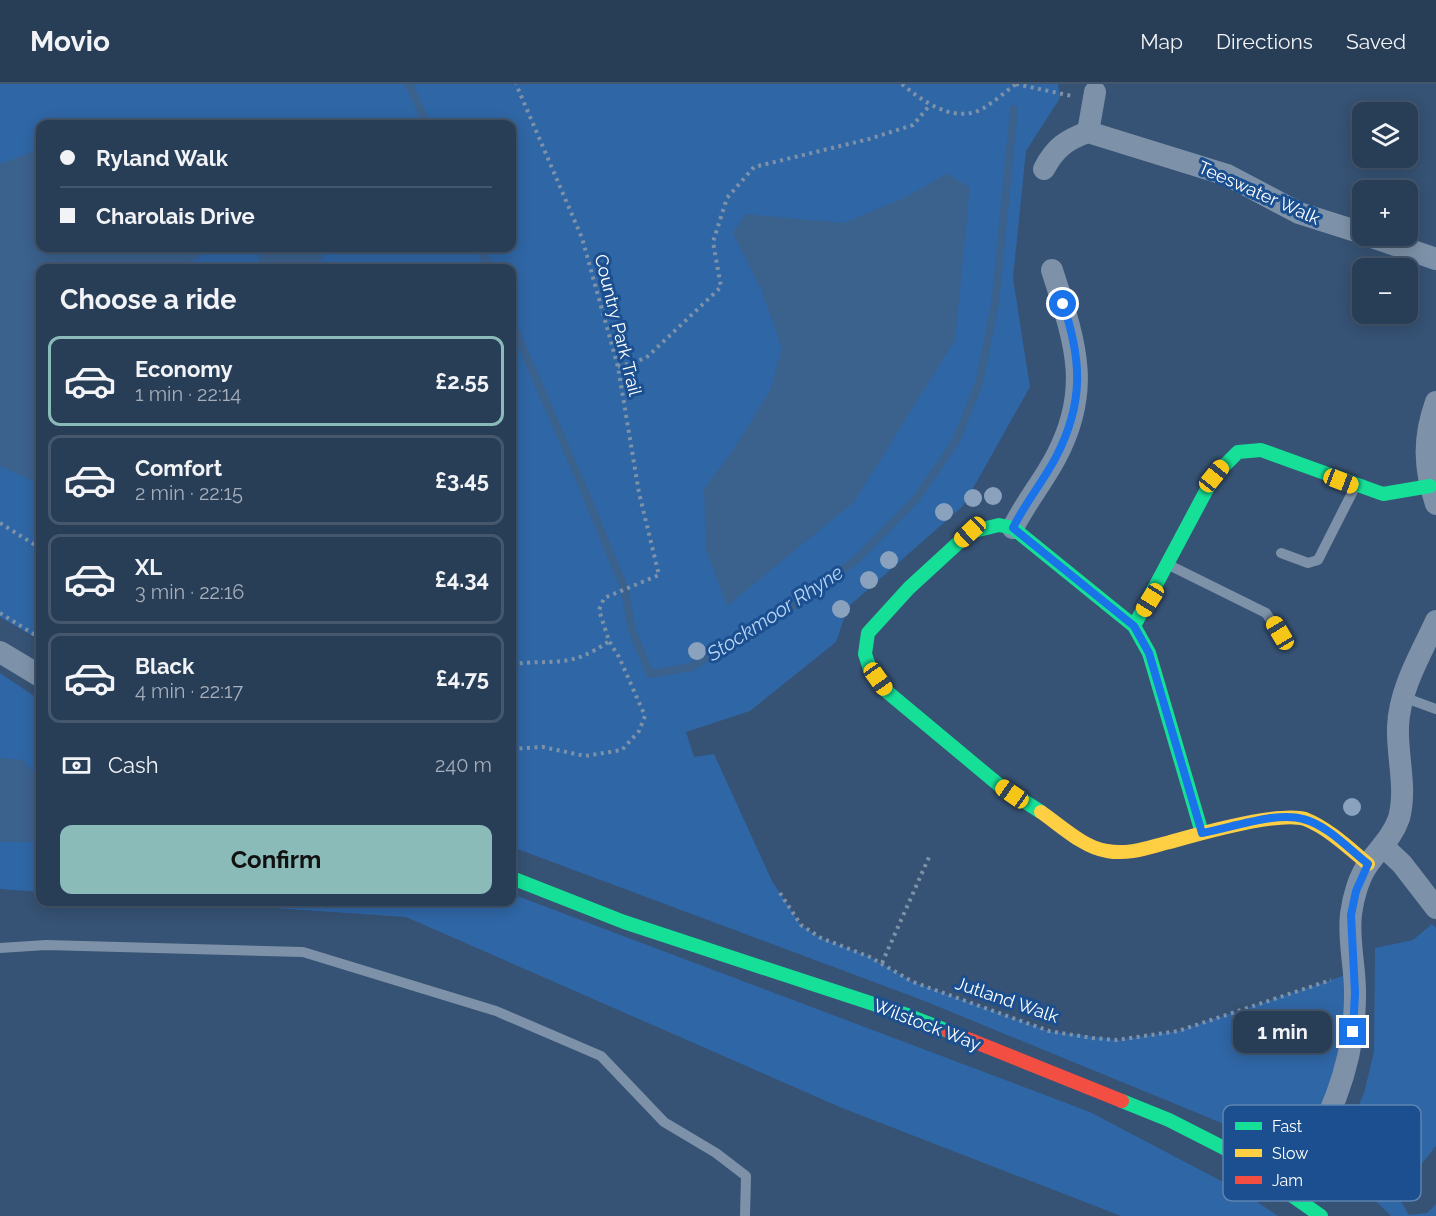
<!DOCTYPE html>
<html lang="en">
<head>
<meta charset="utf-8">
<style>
	:root { --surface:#283e57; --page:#30455d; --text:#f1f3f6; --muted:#a5aeba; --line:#44576d; --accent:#8bbbb9 }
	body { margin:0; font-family:Raleway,sans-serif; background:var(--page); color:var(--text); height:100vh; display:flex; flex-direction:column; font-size:22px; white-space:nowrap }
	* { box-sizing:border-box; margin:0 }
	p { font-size:20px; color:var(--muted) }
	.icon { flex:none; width:33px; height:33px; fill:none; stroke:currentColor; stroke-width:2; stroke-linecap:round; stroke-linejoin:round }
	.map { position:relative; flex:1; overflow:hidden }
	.side { position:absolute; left:36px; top:180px; width:480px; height:642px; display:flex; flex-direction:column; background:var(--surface); border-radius:12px; box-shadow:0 3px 15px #0003,0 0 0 2px var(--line) }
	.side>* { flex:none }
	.top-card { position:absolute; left:36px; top:36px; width:480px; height:132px; border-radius:12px; box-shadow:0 3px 15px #0003,0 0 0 2px var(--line); display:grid; align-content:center; height:132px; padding:0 24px; background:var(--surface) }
	.tools { position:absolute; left:1352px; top:18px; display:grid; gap:12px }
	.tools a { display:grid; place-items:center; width:66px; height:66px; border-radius:12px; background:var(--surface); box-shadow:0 3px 15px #0003,0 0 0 2px var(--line); font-size:30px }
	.end { position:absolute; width:27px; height:27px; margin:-14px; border:8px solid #1a73e8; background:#fff; box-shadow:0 0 0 3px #fff }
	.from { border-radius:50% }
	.bubble { position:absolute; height:42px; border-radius:12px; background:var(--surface); box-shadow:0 3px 15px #0003,0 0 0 2px var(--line); font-size:20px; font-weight:700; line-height:42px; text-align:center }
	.car { position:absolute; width:18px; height:36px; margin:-18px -9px; border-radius:8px; box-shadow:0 0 4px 2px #0007; background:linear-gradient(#f5c518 24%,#345 0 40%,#f5c518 0 76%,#345 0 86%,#f5c518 0) }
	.top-card b { display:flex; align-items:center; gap:21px; height:57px; font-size:22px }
	.top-card b+b { border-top:2px solid var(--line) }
	.top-card i { width:15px; height:15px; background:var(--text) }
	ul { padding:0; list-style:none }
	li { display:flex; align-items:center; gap:18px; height:90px; margin:0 12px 9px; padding:0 12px; border:3px solid var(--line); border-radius:12px }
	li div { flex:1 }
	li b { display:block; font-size:22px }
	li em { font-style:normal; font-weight:700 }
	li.active { border-color:var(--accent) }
	li>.icon { width:54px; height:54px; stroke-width:1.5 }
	h2 { padding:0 24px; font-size:27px; line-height:72px }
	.pay { display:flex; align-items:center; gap:15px; height:66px; padding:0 24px; font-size:22px }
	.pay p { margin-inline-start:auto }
	.primary-button { display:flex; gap:12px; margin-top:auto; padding:12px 24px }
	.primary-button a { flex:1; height:69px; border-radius:12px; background:var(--accent); color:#111; font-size:24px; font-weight:700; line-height:69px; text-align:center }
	header { display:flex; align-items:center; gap:36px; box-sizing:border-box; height:84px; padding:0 30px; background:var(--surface); border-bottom:2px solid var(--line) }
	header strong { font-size:28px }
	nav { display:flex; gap:33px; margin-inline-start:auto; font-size:21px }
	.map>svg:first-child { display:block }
	.green { fill:#2f66a5; fill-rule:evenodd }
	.water { fill:#3b618d }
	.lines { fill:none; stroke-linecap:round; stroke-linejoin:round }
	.stream { stroke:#3b618d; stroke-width:8 }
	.path { stroke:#7d92a8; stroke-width:4; stroke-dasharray:3 4.5; stroke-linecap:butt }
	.lane { stroke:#7d92a8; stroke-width:10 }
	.street { stroke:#7d92a8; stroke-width:22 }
	.fast { stroke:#16e098; stroke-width:14 }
	.slow { stroke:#ffcf43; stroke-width:14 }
	.jam { stroke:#f24e42; stroke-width:14 }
	.tree { fill:#8aa2be }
	.route { stroke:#1a73e8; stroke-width:8 }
	.labels { text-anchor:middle; stroke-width:6; stroke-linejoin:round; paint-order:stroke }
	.street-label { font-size:18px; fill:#fff; stroke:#1b4f8f }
	.water-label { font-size:20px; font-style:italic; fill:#b5d3f5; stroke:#1b4f8f }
	.key { fill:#1b4f8f; stroke:#5f84b1; stroke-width:1.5 }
	.key-label { font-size:16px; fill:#fff }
</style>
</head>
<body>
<header>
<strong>Movio</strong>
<nav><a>Map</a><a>Directions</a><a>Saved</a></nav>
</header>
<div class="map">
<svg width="1436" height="1132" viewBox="0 0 1436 1132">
	<rect width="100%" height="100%" fill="#365274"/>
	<g class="green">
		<path d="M0 0H1058L1060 14 1026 67 1013 194 1030 303 963 422 848 523 836 558 750 627 686 648 694 673 714 670 772 797 801 841 821 854 870 873 913 898 1049 947 1117 956 1178 947 1355 888 1354 935 1307 1074 922 916 512 763V184H40V556L0 533ZM40 40H512V164H40Z"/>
		<polygon points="0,589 40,616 40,808 0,805"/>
		<polygon points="512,810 1090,1028 1246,1110 1278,1132 1121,1132 842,1024 406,833 186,818 512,818"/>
		<polygon points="1432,840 1436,844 1436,1062 1403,1103 1402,1119 1409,1131 1427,1129 1436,1120 1436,1132 1391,1132 1348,1089 1340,1063 1364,1009 1374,968 1375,864 1413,856"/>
	</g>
	<g class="water">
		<polygon points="40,65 40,164 216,164 184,181 182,184 40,184 40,400 0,382 0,80"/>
		<polygon points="947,90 970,103 955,256 854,418 727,522 706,466 704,405 733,366 770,307 782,264 761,205 733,149 745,130 844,139 906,113"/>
		<polygon points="258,164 323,164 322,175 311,184 267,184 259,181"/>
		<polygon points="0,674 23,676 40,696 40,758 0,758"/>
	</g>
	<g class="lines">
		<g class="stream">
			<polyline points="409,0 427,40"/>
			<polyline points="480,164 489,184"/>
			<polyline points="512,239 582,401 625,506 632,546 650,590 691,583 792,523 857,475 916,415 956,357 979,299 995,221 1014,25"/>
		</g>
		<g class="path">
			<path d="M902 0C922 17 954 40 982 25 994 18 1005 8 1016 0"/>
			<polyline points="1016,0 1072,12"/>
			<polyline points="618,283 646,274 721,203 713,158 727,114 754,83 869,55 913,41 930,21"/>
			<polyline points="0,439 40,464"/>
			<polyline points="0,529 40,554"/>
			<path d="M512 580C554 575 570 585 609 557L599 526 604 514 659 491 639 409 618 283 582 154 516 0"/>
			<polyline points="512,665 543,663 585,672 622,666 639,647 645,632 619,573 609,557"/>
			<polyline points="780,809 801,841 821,854 870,873 913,898 1049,947 1092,954 1117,956 1178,947 1331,896"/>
			<polyline points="882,879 930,771"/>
			<path d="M1247 1043C1262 1048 1277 1041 1292 1047"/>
		</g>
		<g class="lane">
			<polyline points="1281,469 1308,479 1318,476 1354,405"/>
			<polyline points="1169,481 1266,529 1287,561"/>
			<polyline points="1403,613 1436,625"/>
			<polyline points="0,864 46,861 303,868 496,927 601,972 664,1038 716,1069 746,1092 745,1132"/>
		</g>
		<g class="street">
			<polyline points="1088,48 1095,8"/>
			<path d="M1044 85C1055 64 1066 56 1088 48L1227 91 1299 129 1362 149"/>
			<polyline points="1369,152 1436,175"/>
			<path d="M1436 318C1423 354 1424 384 1436 420"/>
			<path d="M1013 444C1025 419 1043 398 1056 373 1093 303 1074 256 1052 186"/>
			<polyline points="0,568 40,592"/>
			<polyline points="1384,763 1402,780 1436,824"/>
			<path d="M1283 1104C1328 1048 1356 980 1355 907 1355 882 1348 856 1351 830 1353 814 1359 792 1369 779 1380 764 1393 752 1399 734 1407 704 1397 674 1398 643 1399 606 1421 570 1436 537"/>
		</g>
		<g class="fast">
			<polyline points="1134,542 1214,392 1238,368 1261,366 1383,410 1430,402"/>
			<polyline points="1041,728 999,701 885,606 870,585 865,570 868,549 909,504 970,448 999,441 1013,444 1134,542 1149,569 1202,749"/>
			<polyline points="512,794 624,838 907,931 948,947"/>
			<polyline points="1122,1017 1169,1036 1224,1064 1321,1132"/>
		</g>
		<path class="slow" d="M1041 728C1060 741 1084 764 1107 767 1130 771 1149 763 1170 758 1198 750 1280 727 1305 735 1328 744 1349 764 1368 780"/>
		<polyline class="jam" points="948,947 1122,1017"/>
	</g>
	<g class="tree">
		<circle cx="993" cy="412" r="9"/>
		<circle cx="973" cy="414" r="9"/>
		<circle cx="944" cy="428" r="9"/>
		<circle cx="889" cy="476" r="9"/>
		<circle cx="869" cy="496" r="9"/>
		<circle cx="841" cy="525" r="9"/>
		<circle cx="697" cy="567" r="9"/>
		<circle cx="1352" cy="723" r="9"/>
	</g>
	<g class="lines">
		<path class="route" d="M1063 220C1082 276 1084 319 1056 373 1043 398 1025 419 1013 444L1134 542 1149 569 1202 749C1230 744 1277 727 1303 735 1327 741 1349 765 1368 780L1356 807 1351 831 1355 909 1353 948"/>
	</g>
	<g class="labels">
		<g class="street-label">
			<text transform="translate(1259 109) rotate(24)" y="6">Teeswater Walk</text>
			<text transform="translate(618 241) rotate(76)" y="6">Country Park Trail</text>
			<text transform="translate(1007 916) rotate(19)" y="6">Jutland Walk</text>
			<text transform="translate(927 941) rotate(21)" y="6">Wilstock Way</text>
		</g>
		<g class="water-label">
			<text transform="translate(775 529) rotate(-33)" y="7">Stockmoor Rhyne</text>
		</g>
	</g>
	<rect x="1223" y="1021" width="198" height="96" rx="9" class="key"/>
	<rect x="1235" y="1038" width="27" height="8" fill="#16e098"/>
	<rect x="1235" y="1065" width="27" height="8" fill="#ffcf43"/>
	<rect x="1235" y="1092" width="27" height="8" fill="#f24e42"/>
	<g class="key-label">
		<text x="1272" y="1048">Fast</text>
		<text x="1272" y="1075">Slow</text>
		<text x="1272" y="1102">Jam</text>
	</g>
</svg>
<div class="tools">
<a><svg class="icon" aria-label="layers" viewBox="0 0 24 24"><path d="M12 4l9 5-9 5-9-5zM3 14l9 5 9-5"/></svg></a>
<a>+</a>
<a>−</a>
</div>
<i class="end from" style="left:1063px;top:220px"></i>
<i class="end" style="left:1353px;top:948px"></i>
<div class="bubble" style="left:1233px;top:927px;width:99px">1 min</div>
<i class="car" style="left:1214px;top:392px;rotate:39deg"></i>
<i class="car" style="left:1341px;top:397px;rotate:111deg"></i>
<i class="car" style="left:970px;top:448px;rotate:227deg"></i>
<i class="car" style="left:1150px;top:516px;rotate:212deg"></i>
<i class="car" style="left:1280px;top:549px;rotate:329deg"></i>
<i class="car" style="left:878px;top:595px;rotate:145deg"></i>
<i class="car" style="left:1012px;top:710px;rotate:305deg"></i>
<div class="top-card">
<b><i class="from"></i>Ryland Walk</b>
<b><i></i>Charolais Drive</b>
</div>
<section class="side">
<h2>Choose a ride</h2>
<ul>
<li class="active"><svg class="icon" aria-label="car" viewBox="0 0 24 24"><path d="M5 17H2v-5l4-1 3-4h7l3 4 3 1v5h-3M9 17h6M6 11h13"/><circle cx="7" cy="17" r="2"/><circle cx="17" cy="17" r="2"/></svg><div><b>Economy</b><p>1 min · 22:14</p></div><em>£2.55</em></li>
<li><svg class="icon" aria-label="car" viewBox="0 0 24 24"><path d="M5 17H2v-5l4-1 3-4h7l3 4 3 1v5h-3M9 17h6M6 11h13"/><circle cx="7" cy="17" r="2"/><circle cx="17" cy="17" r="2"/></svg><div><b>Comfort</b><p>2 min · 22:15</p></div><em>£3.45</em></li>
<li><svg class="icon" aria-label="car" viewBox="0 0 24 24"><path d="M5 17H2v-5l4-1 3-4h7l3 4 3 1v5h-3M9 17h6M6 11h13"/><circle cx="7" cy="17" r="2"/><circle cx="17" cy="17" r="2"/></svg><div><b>XL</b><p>3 min · 22:16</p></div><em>£4.34</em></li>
<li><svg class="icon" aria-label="car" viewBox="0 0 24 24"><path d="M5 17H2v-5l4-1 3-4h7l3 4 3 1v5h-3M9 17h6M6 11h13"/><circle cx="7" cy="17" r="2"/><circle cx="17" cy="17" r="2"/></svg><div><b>Black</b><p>4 min · 22:17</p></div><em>£4.75</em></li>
</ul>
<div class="pay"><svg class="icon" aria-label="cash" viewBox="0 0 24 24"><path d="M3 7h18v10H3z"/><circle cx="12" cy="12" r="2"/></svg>Cash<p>240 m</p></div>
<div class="primary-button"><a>Confirm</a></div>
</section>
</div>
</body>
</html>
